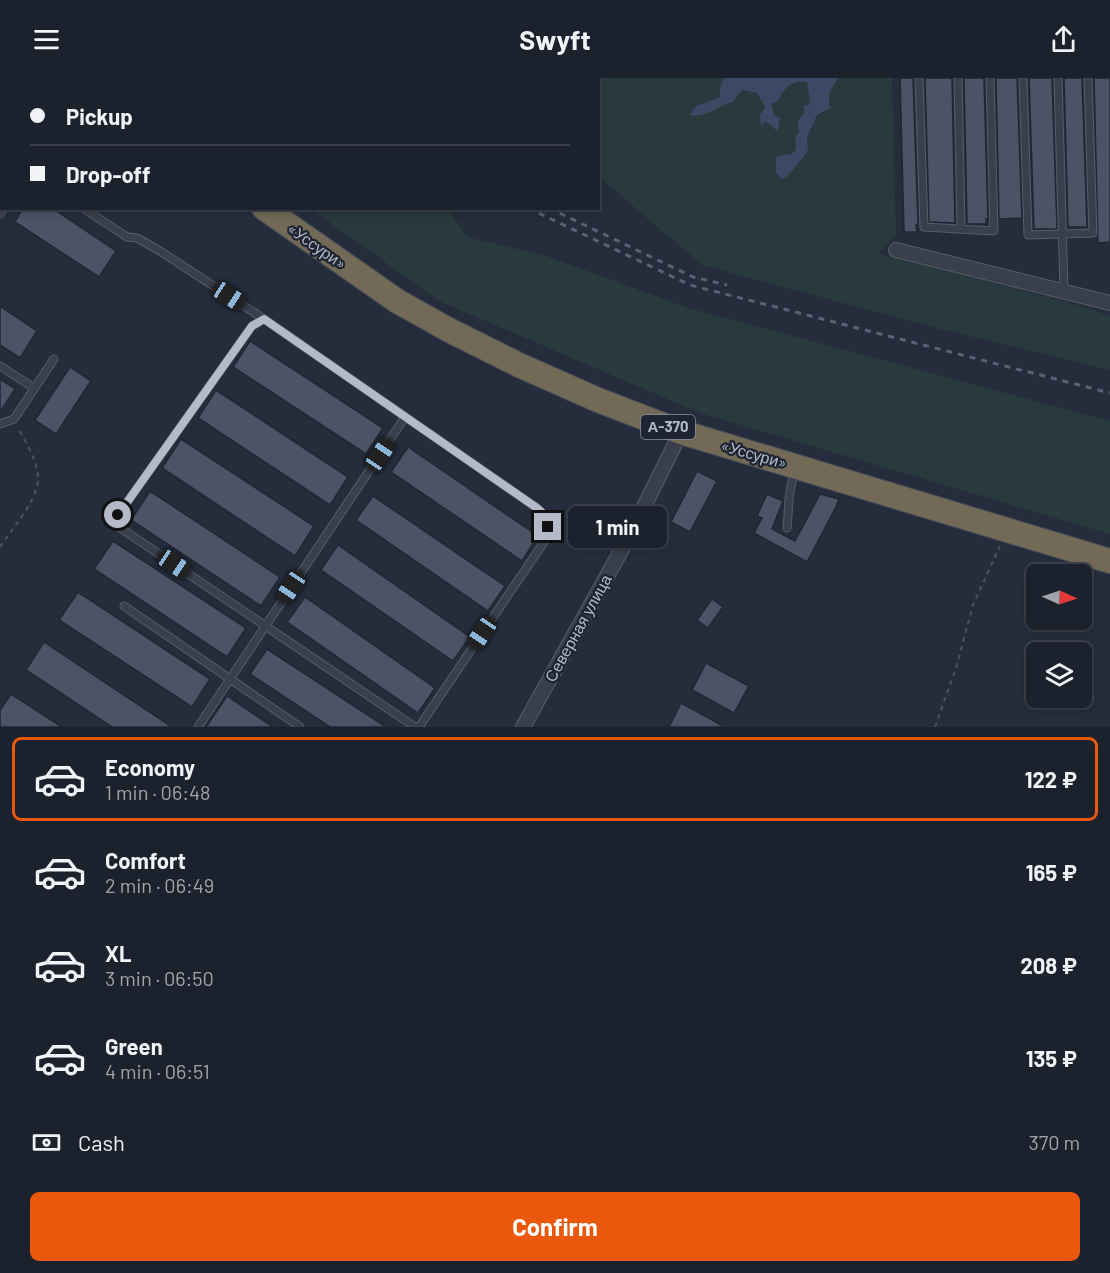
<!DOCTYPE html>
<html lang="en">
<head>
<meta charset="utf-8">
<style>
	:root { --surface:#1c222d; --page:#252a35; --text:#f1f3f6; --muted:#a0a4aa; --line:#3a3f49; --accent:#ea580c }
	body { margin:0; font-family:Barlow,sans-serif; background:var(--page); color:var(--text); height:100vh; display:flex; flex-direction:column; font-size:22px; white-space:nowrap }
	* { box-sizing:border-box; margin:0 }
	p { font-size:20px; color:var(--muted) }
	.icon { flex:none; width:33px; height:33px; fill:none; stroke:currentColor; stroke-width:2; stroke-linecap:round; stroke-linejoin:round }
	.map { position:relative; height:649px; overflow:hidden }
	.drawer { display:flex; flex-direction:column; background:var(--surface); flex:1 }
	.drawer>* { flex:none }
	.banner { position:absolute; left:0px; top:0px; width:600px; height:132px; box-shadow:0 3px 9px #0003,0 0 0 2px var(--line); display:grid; align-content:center; height:132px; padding:0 30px; background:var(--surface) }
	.needle { width:39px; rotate:93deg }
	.tools { position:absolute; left:1026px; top:486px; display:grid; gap:12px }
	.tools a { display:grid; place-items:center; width:66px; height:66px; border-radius:9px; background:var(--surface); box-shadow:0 3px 9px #0003,0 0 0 2px var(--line); font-size:30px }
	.end { position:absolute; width:27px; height:27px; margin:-14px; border:8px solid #b4bac7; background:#111; box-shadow:0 0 0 3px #111 }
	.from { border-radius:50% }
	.bubble { position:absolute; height:42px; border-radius:9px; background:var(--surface); box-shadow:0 3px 9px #0003,0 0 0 2px var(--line); font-size:20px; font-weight:700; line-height:42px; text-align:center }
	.car { position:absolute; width:18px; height:36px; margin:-18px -9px; border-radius:8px; box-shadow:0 0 4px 2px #0007; background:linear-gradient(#222 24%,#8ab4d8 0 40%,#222 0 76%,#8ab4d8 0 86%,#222 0) }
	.banner b { display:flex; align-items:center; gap:21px; height:57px; font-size:22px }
	.banner b+b { border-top:2px solid var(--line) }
	.banner i { width:15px; height:15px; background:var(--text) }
	ul { padding:10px 0 0; list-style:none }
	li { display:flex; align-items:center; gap:18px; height:84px; margin:0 12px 9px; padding:0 18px; border:3px solid transparent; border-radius:9px }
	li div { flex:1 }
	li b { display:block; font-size:22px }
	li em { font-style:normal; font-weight:700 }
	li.selected { border-color:var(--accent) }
	li>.icon { width:54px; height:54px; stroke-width:1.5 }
	.pay { display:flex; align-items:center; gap:15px; height:66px; padding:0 30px; font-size:22px }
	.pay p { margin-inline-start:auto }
	.cta { display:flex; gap:12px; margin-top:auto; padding:12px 30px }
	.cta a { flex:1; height:69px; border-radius:9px; background:var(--accent); color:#fff; font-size:24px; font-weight:700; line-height:69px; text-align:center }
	header { display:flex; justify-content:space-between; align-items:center; height:78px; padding:0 30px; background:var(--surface); font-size:27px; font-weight:700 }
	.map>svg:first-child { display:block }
	.green { fill:#283a3e }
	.water { fill:#3b4964 }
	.building { fill:#4b5365; stroke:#202633; stroke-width:1.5 }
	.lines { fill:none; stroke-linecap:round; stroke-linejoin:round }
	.lane-casing { stroke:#575d6a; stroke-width:9 }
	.street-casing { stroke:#575d6a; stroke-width:16 }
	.highway-casing { stroke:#444a57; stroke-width:26 }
	.path { stroke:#47575c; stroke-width:2; stroke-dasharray:4.5 4.5; stroke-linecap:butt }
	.lane { stroke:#393f4c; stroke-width:7 }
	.street { stroke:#393f4c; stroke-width:14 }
	.highway { stroke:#726956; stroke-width:24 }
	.rail { stroke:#5b6273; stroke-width:3; stroke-dasharray:6 6; stroke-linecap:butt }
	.route { stroke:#b4bac7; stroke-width:8 }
	.labels { text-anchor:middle; stroke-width:4.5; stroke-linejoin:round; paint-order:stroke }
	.shield { fill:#1e2431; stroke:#878d9a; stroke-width:1.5 }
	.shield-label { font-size:15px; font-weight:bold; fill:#b4bac7 }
	.street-label { font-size:16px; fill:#b4bac7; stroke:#1e2431 }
</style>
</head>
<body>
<header><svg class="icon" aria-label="menu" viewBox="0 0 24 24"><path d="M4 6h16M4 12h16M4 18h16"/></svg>Swyft<svg class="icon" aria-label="share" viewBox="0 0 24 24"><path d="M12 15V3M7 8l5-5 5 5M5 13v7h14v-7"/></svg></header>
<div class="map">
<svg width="1110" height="649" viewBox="0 0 1110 649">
	<rect width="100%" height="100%" fill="#252d3c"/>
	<g class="green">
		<polygon points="131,0 267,0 268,1 133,2"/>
		<path d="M440 0H724L720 9V19L696 28 691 37 733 24 742 12 757 15 765 29 763 44 770 46 774 37 772 25 777 24C785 10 790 2 807 4L810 26 795 60 796 71 791 77 782 101 788 98 807 73V60L817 37 823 36 829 27V16L838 0H892L896 156 879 176 1085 229 1110 238V292L936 250 702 187 599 99 598 2Z"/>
		<polygon points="311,131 448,131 467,159 547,178 688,230 1110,343 1110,456 700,335 439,223"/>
	</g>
	<path class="water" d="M724 0H838L829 16V27L831 30 817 37 807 60 808 73 788 98 782 101 776 95V79L785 76 791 77 796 71 795 60 799 53C796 45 799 40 805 35L803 28 810 26 807 4C790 2 785 10 777 24L772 25 774 37 780 40 778 54 770 46 764 44 761 49 760 37 765 29 757 15 742 12 733 24C718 27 707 40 690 37L696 28 720 19V9Z"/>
	<g class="building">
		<polygon points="900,0 913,0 918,147 916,147 917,154 904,154"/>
		<polygon points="925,0 952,0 955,145 929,144"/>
		<polygon points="964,0 984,0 988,141 986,141 986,146 967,146"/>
		<polygon points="996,0 1017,0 1022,140 999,141"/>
		<polygon points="1029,0 1052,0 1057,150 1054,151 1034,151"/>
		<polygon points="1064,0 1082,0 1087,149 1068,149"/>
		<polygon points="1094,0 1110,0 1110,164 1098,165"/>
		<polygon points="23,130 52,130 116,173 99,199 15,144"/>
		<polygon points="0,228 37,253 20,280 0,267"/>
		<polygon points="250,263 383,350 366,376 233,289"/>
		<polygon points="70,289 91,303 56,356 35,342"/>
		<polygon points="0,301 15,311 0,334"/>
		<polygon points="216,312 348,399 330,427 198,340"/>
		<polygon points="181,361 314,448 295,478 162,390"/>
		<polygon points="408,369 538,458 522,483 391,394"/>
		<polygon points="697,393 717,403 690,454 671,444"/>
		<polygon points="150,413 280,499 261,528 131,442"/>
		<polygon points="767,416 783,423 772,451 795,463 820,416 839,421 836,429 807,484 754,455 762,440 757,438"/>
		<polygon points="373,418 505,508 488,533 356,442"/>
		<polygon points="113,463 246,550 227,579 94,491"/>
		<polygon points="338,467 470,559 453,583 321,492"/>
		<polygon points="78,514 210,601 192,629 59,542"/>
		<polygon points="305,519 435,610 418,635 287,544"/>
		<polygon points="712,521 723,529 708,550 697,542"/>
		<polygon points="44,564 172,649 112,649 26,592"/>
		<polygon points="267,571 386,649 330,649 250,596"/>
		<polygon points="706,585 749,608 734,635 692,612"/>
		<polygon points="11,616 62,649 0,649 0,632"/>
		<polygon points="227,618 273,649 206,649"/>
		<polygon points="681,625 725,649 669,649"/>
	</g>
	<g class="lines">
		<defs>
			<g id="lane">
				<polyline points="21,0 24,2"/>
				<polyline points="919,0 924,149 994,153 990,0"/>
				<polyline points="958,0 961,150"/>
				<polyline points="1023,0 1028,157 1093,155 1088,0"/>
				<polyline points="1058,0 1064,213"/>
				<polyline points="0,76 2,77"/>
				<polyline points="83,130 127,159 137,160 160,173 264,241"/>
				<polyline points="0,136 4,130"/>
				<polyline points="0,288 34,310"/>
				<polyline points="0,346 14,341 54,281"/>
				<path d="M787 450C789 430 788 412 795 394"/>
				<polyline points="124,528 300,649"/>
				<polyline points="198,649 405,339"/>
				<path d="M415 649 119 449 118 437 252 248 264 241 537 430C548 440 549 447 546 461L419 649"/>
			</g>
			<g id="street">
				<polyline points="896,172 1110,225"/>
				<polyline points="523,649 631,455 681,354"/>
			</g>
			<g id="highway">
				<polyline points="82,0 84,2"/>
				<polyline points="264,130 397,223 449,252 519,287 598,322 681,354 1110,483"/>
			</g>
		</defs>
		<use href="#lane" class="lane-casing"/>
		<use href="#street" class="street-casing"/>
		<use href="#highway" class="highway-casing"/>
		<g class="path">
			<path d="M0 469C11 452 39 421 38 400 38 383 25 364 18 349"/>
			<polyline points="935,649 956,590 973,527 1000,468"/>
		</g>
		<use href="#lane" class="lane"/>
		<use href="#street" class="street"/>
		<use href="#highway" class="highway"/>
		<g class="rail">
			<polyline points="339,0 341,2"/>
			<polyline points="354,0 356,2"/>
			<polyline points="528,130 690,207 1110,315"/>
			<polyline points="549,130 693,199 727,207"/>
		</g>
	</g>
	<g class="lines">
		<polyline class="route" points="118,437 252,248 264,241 537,430 546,438 548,449"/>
	</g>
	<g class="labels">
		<rect class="shield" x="641" y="337" width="54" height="24" rx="4.5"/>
		<g class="shield-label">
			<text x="668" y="354">А-370</text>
		</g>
		<g class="street-label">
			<text transform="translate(317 168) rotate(35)" y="6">«Уссури»</text>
			<text transform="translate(754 376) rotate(16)" y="6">«Уссури»</text>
			<text transform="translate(578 550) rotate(-61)" y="6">Северная улица</text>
		</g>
	</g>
</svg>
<div class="tools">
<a><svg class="needle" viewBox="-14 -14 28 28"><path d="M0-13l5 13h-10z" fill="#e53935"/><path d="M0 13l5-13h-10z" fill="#a0a4aa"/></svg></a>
<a><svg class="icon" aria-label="layers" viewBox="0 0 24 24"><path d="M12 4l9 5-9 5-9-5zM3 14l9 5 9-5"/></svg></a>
</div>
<i class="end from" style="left:118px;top:437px"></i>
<i class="end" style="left:548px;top:449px"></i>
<div class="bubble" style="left:568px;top:428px;width:99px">1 min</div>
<i class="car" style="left:229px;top:218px;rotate:123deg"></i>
<i class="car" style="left:380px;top:377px;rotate:34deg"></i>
<i class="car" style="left:174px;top:486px;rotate:124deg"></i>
<i class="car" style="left:291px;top:509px;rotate:214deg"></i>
<i class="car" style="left:482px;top:555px;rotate:214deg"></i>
<div class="banner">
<b><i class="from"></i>Pickup</b>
<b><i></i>Drop-off</b>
</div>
</div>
<section class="drawer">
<ul>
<li class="selected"><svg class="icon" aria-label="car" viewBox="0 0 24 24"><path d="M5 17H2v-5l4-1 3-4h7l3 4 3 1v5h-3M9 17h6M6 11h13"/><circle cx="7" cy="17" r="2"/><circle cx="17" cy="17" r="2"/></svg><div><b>Economy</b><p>1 min · 06:48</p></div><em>122 ₽</em></li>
<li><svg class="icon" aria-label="car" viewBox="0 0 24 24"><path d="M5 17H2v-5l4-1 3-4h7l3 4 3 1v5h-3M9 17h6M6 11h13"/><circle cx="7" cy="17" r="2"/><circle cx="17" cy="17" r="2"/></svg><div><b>Comfort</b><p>2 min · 06:49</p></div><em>165 ₽</em></li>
<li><svg class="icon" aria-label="car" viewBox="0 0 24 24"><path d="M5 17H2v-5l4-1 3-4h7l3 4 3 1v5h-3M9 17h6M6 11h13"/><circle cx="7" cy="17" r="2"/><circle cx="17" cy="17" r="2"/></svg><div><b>XL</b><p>3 min · 06:50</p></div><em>208 ₽</em></li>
<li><svg class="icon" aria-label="car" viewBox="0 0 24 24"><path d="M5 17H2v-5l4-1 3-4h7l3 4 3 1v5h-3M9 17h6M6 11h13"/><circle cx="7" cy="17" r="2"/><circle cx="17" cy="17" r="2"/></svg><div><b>Green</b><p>4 min · 06:51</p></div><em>135 ₽</em></li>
</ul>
<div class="pay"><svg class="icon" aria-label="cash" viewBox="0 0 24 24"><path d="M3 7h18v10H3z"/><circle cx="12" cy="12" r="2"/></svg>Cash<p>370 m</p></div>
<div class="cta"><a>Confirm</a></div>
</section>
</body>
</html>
